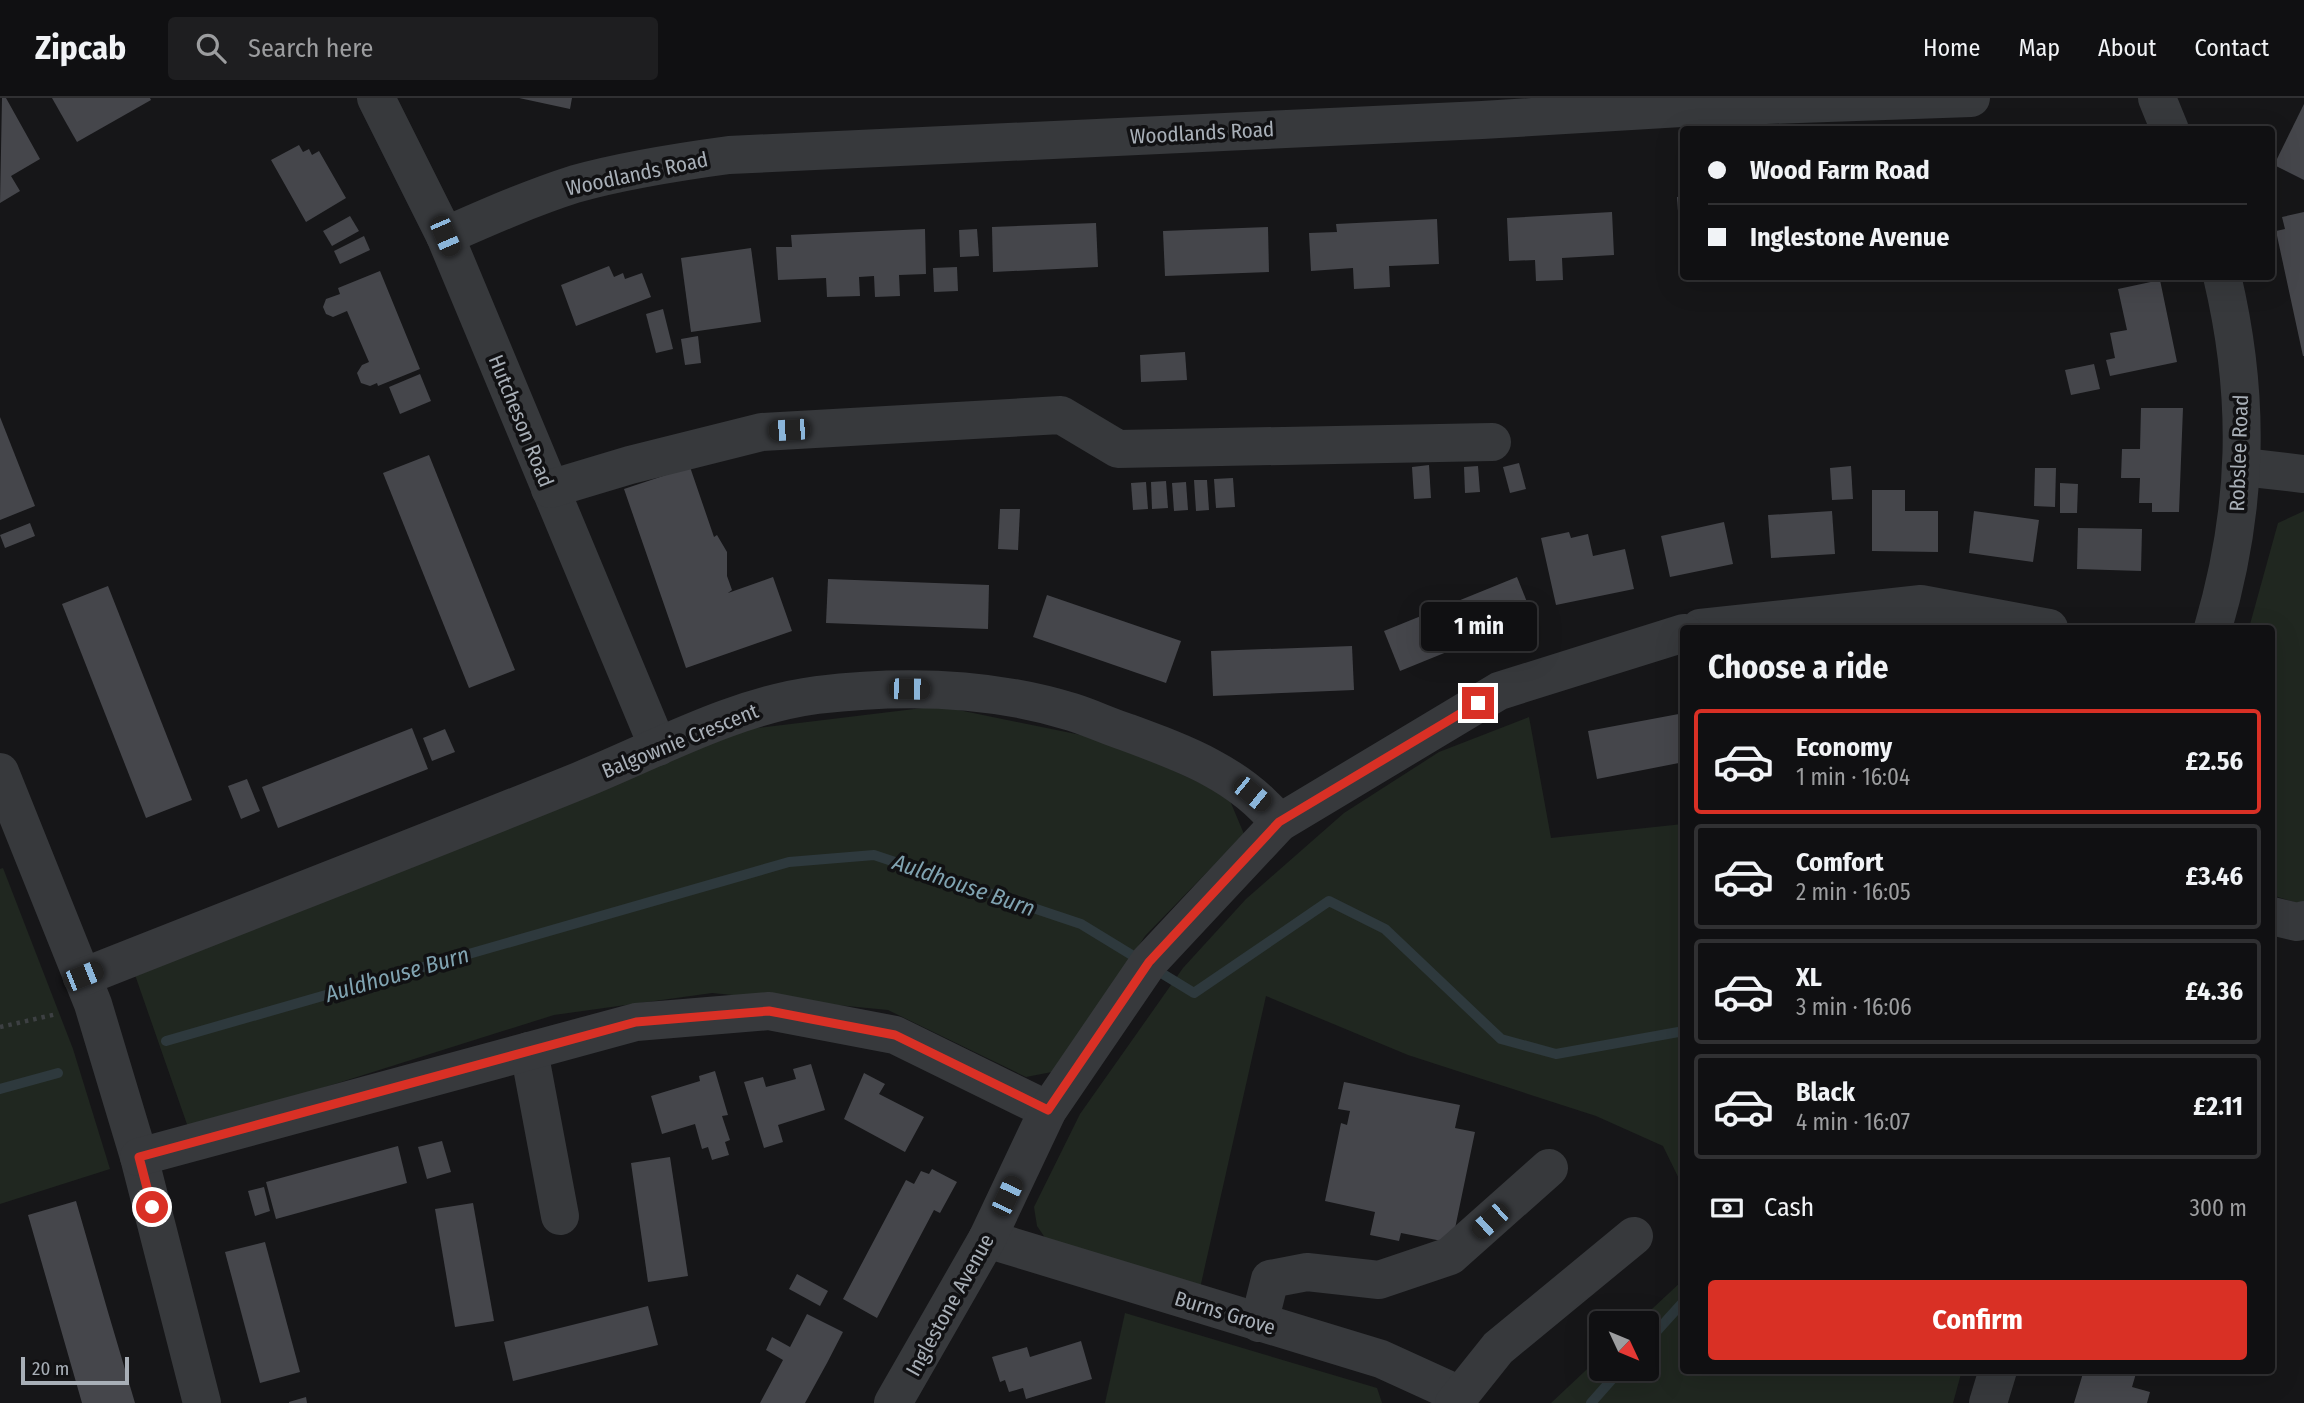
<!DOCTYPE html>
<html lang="en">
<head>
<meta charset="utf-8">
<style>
	:root { --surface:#101012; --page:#1e1e20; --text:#f1f3f6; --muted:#9c9d9f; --line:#303032; --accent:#d93025 }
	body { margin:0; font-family:"Fira Sans Condensed",sans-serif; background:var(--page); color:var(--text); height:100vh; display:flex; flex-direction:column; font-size:26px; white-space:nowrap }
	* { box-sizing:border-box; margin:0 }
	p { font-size:23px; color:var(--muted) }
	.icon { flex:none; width:38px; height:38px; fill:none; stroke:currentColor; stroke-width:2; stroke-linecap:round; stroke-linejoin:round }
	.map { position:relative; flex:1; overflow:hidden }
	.sheet { position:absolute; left:1680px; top:527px; width:595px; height:749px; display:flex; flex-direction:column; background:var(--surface); border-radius:7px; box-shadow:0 7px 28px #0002,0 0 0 2px var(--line) }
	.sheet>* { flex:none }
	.hud { position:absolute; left:1680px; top:28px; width:595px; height:154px; border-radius:7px; box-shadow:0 7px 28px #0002,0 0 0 2px var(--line); display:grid; align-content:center; height:154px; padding:0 28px; background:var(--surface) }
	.needle { width:46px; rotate:134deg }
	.fabs { position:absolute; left:1589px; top:1213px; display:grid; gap:14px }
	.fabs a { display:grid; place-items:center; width:70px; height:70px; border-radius:7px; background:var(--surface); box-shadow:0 7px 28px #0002,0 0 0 2px var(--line); font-size:35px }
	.scale { position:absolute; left:21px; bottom:18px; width:108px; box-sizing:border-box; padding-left:7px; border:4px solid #a8afb7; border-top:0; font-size:19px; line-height:24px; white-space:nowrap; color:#a8afb7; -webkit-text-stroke:5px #111113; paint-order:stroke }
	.end { position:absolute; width:32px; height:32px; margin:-16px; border:9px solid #d93025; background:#fff; box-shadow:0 0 0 4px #fff }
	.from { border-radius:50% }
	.bubble { position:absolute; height:49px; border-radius:7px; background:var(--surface); box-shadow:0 7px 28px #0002,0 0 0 2px var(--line); font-size:23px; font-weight:700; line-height:49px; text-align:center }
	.car { position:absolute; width:21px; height:42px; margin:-21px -10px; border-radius:9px; box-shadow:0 0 5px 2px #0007; background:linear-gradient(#222 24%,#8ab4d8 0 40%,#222 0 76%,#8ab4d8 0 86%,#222 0) }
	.hud b { display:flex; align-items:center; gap:24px; height:66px; font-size:26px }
	.hud b+b { border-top:2px solid var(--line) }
	.hud i { width:18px; height:18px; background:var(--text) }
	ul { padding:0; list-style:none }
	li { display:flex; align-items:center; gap:21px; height:105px; margin:0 14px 10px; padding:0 14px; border:4px solid var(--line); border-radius:7px }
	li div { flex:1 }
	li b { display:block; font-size:26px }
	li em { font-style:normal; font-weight:700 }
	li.on { border-color:var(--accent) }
	li>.icon { width:63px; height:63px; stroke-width:1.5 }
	h2 { padding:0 28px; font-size:32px; line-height:84px }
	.pay { display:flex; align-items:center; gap:18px; height:77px; padding:0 28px; font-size:26px }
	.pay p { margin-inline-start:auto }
	.cta { display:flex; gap:14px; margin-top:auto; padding:14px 28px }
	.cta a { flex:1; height:80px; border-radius:7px; background:var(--accent); color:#fff; font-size:28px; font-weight:700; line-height:80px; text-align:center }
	header { display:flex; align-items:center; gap:42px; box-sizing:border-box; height:98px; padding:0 35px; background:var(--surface); border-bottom:2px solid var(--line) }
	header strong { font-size:33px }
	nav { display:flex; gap:38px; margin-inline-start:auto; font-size:24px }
	.search { width:490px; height:63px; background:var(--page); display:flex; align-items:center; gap:18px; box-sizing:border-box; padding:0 24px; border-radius:7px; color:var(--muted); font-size:26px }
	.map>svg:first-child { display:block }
	.green { fill:#202720 }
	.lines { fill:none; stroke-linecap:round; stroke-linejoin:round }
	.stream { stroke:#2e393d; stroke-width:10 }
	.building { fill:#45464b }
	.path { stroke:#3d4043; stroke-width:4.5; stroke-dasharray:3.5 5; stroke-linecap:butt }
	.minor { stroke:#37393c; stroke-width:38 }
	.route { stroke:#d93025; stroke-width:9 }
	.labels { text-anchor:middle; stroke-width:7; stroke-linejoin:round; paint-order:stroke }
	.street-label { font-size:21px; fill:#a8afb7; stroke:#111113 }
	.water-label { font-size:23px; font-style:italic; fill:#80a3b1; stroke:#111113 }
</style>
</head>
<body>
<header>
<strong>Zipcab</strong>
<div class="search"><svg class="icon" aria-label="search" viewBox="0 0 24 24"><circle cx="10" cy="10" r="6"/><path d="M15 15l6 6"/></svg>Search here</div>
<nav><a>Home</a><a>Map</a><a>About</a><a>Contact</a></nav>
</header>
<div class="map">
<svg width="2304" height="1305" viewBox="0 0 2304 1305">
	<rect width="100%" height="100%" fill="#161618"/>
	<g class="green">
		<polygon points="2304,413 2304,807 2303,807 2272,797 2272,530 2249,530 2278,425"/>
		<polygon points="939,608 1110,643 1228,698 1244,736 1145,838 1057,973 1026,979 888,912 712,895 554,917 189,1032 134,874 749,631"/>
		<polygon points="1529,619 1551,740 1683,726 1683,1089 1663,1048 1596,1018 1408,957 1266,898 1198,1199 1050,1147 1037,1128 1034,1109 1080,1016 1183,870 1246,801 1344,715 1439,654"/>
		<polygon points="3,770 73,951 110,1071 0,1106 0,771"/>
		<polygon points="1683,1182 1684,1272 1962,1272 1953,1305 1551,1305 1601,1258 1601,1270 1647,1270 1647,1225 1637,1225"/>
		<polygon points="1125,1215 1377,1290 1382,1305 1105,1305"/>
	</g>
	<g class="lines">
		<g class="stream">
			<polyline points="166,943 789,764 874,757 1081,826 1194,895 1329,803 1385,831 1501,941 1556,956 1684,933"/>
			<polyline points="0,991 58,975"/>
			<polyline points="1647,1244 1684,1203"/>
			<polyline points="1591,1305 1622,1270"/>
		</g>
	</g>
	<g class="building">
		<polygon points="2,0 6,0 40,61 11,78 20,93 0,105"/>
		<polygon points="52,0 150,0 151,2 77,44"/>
		<polygon points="519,0 572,0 570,11"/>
		<polygon points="2304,6 2304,82 2274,67"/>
		<polygon points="299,47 303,54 309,51 312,57 319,53 346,100 306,124 271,62"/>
		<polygon points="1677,99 1684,99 1684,141 1680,142"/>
		<polygon points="1612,114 1614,157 1562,160 1563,182 1536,183 1535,162 1509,163 1507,120"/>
		<polygon points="2304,114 2304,258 2303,258 2276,133 2285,131 2282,119"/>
		<polygon points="350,118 359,133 332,148 323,133"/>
		<polygon points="1437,121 1439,166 1389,168 1390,189 1354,191 1353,170 1311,173 1309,135 1337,134 1336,126"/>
		<polygon points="1096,125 1098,169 993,174 992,129"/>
		<polygon points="1268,129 1269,174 1165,178 1163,133"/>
		<polygon points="925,131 926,176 899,177 900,198 875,199 874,178 859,179 860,198 827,199 826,180 778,182 776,149 792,149 791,137"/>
		<polygon points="977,131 979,158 960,159 959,132"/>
		<polygon points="364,138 370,152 340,166 334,153"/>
		<polygon points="751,150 761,224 691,234 681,160"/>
		<polygon points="609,168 614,179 623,175 625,181 642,175 651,199 576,228 561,187"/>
		<polygon points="957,169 958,193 934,194 933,170"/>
		<polygon points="380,173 420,271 378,288 377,285 370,288 361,285 357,275 362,267 369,264 347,213 333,219 326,216 323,209 326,201 340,196 338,190"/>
		<polygon points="2160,182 2177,264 2110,278 2106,262 2115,260 2110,235 2127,232 2118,191"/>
		<polygon points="663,211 673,251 656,255 646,216"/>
		<polygon points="698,238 701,265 685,267 681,241"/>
		<polygon points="1185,254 1187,282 1141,284 1140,257"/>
		<polygon points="2094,266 2100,291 2071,297 2065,272"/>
		<polygon points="420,276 431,303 400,316 389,289"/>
		<polygon points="2141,310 2183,310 2179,414 2152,414 2152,405 2139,405 2140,380 2121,380 2122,351 2140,351"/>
		<polygon points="0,319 35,408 0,422"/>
		<polygon points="429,357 515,572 469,590 383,375"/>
		<polygon points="1519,365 1526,391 1510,395 1503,369"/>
		<polygon points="1429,367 1431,400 1414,401 1412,369"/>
		<polygon points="1478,368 1480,394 1465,395 1464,369"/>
		<polygon points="1851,368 1853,401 1832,402 1830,370"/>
		<polygon points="690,369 714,439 717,437 727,454 727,478 732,492 728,495 773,479 792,533 686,570 624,391"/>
		<polygon points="2035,370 2056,370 2055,409 2034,408"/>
		<polygon points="1233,380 1235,409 1216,410 1214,381"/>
		<polygon points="1194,382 1207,382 1209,412 1196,413"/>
		<polygon points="1166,383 1168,410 1152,411 1151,384"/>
		<polygon points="1146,384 1148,411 1133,412 1131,385"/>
		<polygon points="1186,384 1188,412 1174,413 1172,385"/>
		<polygon points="2060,385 2078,386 2077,415 2060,415"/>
		<polygon points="1872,392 1905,392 1905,413 1938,413 1938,454 1872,453"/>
		<polygon points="1000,411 1020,411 1018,452 998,451"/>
		<polygon points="1832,413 1835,456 1771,460 1768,417"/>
		<polygon points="1974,413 2039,422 2033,464 1969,455"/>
		<polygon points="1724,424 1733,466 1670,479 1661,438"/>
		<polygon points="30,425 35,438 5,450 0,437"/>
		<polygon points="2078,430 2142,431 2141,473 2077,471"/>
		<polygon points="1569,434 1571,440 1588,436 1593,458 1625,451 1634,491 1556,507 1541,440"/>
		<polygon points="1517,479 1533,519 1400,573 1384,533"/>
		<polygon points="828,481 989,487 988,531 826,525"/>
		<polygon points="108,488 192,702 146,720 62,506"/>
		<polygon points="1047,497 1181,543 1166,585 1033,539"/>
		<polygon points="1352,548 1354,592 1213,598 1211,553"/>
		<polygon points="1684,615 1684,664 1597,681 1588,633"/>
		<polygon points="412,630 428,671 278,730 262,689"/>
		<polygon points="445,631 455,654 432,663 423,640"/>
		<polygon points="247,681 260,713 241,721 228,688"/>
		<polygon points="811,966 825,1012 778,1027 783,1044 764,1050 744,984 763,979 766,989 796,981 793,971"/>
		<polygon points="715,973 728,1017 722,1018 730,1042 725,1044 729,1057 712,1062 708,1049 702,1051 695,1026 662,1036 651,998 700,983 699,978"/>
		<polygon points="864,975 885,986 879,996 924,1019 905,1054 844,1021"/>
		<polygon points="1344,984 1460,1007 1455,1030 1475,1034 1452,1145 1401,1135 1399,1143 1370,1137 1375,1114 1325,1103 1341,1025 1347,1027 1350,1013 1338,1011"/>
		<polygon points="442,1043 451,1074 427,1081 418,1049"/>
		<polygon points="398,1048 407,1085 276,1121 266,1084"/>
		<polygon points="670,1059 688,1178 648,1184 631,1065"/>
		<polygon points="932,1071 957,1084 940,1115 934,1112 877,1220 843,1201 906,1082 914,1086 921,1073 929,1076"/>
		<polygon points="264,1089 270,1113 255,1118 248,1093"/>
		<polygon points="76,1103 108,1214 135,1305 82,1305 28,1117"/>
		<polygon points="473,1105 494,1223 455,1229 435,1111"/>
		<polygon points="265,1144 300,1274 260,1285 225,1154"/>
		<polygon points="797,1176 828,1193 820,1208 789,1191"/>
		<polygon points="648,1208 658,1247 513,1283 504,1244"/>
		<polygon points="807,1216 843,1234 827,1265 805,1305 760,1305 783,1262 766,1252 772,1239 790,1249"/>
		<polygon points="1081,1243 1092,1281 1026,1301 1023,1290 1009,1294 1005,1282 1000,1284 992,1259 1027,1249 1030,1259"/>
		<polygon points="2084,1272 2137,1272 2132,1289 2150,1294 2147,1305 2074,1305"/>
		<polygon points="306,1299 307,1305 289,1305 289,1304"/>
	</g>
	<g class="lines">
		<polyline class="path" points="0,929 57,916"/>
		<g class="minor">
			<polyline points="376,0 445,138 658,649"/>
			<polyline points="2157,0 2170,32"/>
			<path d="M445 138C488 119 531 100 575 86 625 72 677 64 729 57L1482 22 1681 10 1971 0"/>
			<polyline points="2243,369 2304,376"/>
			<polyline points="550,391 630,367 762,334 1061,317 1118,351 1492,344"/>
			<polyline points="1700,530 1921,506 2049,530"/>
			<path d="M2213 530C2248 410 2251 300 2222 178"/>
			<polyline points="0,674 93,906 139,1059 202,1305"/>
			<polyline points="2272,818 2297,824 2304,822"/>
			<path d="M83 879C249 813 416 749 581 682 657 651 734 608 817 597 900 587 991 589 1072 614 1091 620 1108 628 1126 634 1183 655 1241 676 1279 725"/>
			<polyline points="529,953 560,1118"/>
			<polyline points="139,1059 636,924 769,913 895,937 1048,1012"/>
			<polyline points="987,1141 1381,1261 1460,1297"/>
			<polyline points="1259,1225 1270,1181 1307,1174 1379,1182 1450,1158 1549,1070"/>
			<polyline points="893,1305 987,1141 1048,1012 1149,864 1279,725 1499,593 1684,535"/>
			<polyline points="1454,1305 1498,1250 1634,1138"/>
			<polyline points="1988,1305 1998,1272"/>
		</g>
	</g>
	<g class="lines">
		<polyline class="route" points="152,1109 139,1059 636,924 769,913 895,937 1048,1012 1149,864 1279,724 1478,605"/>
	</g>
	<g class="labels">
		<g class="street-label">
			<text transform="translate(1202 35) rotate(-3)" y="7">Woodlands Road</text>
			<text transform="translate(637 76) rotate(-12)" y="7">Woodlands Road</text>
			<text transform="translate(521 323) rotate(68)" y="7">Hutcheson Road</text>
			<text transform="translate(2239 355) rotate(-88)" y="7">Robslee Road</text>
			<text transform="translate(680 643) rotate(-22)" y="7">Balgownie Crescent</text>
			<text transform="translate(950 1207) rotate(-61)" y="7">Inglestone Avenue</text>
			<text transform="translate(1225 1215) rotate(17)" y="7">Burns Grove</text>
		</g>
		<g class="water-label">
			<text transform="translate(964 787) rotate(19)" y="8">Auldhouse Burn</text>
			<text transform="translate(397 876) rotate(-16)" y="8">Auldhouse Burn</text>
		</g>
	</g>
</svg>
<div class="fabs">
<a><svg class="needle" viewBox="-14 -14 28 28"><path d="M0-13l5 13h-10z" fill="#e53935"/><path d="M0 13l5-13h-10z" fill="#9c9d9f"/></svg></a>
</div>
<div class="scale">20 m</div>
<i class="end from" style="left:152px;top:1109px"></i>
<i class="end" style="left:1478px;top:605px"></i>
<div class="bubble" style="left:1421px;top:504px;width:116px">1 min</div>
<i class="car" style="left:445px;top:138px;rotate:157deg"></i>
<i class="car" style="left:789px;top:332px;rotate:267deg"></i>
<i class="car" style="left:909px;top:591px;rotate:91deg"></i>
<i class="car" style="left:1252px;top:696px;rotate:129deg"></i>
<i class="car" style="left:83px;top:878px;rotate:68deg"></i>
<i class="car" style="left:1007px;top:1098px;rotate:25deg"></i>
<i class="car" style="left:1490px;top:1123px;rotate:228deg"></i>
<div class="hud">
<b><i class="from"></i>Wood Farm Road</b>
<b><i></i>Inglestone Avenue</b>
</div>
<section class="sheet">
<h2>Choose a ride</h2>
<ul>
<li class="on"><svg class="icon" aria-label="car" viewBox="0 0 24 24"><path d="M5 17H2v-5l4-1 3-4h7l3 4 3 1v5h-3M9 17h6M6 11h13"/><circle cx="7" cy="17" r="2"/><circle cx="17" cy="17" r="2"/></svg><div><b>Economy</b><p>1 min · 16:04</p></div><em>£2.56</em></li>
<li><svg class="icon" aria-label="car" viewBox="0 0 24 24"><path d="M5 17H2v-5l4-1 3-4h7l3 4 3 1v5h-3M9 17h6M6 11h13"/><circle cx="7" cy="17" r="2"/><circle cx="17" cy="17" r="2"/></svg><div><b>Comfort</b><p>2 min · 16:05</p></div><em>£3.46</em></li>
<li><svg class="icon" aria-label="car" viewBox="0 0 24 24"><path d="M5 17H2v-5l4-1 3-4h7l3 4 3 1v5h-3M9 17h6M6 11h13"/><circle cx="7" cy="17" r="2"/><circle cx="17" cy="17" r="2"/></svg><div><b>XL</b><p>3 min · 16:06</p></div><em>£4.36</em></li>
<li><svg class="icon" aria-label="car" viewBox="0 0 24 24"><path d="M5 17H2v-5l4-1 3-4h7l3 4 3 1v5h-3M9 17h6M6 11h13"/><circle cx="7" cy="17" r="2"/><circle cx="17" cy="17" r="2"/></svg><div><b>Black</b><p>4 min · 16:07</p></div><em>£2.11</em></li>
</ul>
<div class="pay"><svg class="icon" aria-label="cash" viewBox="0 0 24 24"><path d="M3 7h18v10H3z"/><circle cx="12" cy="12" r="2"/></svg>Cash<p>300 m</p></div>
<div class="cta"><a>Confirm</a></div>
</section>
</div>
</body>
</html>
